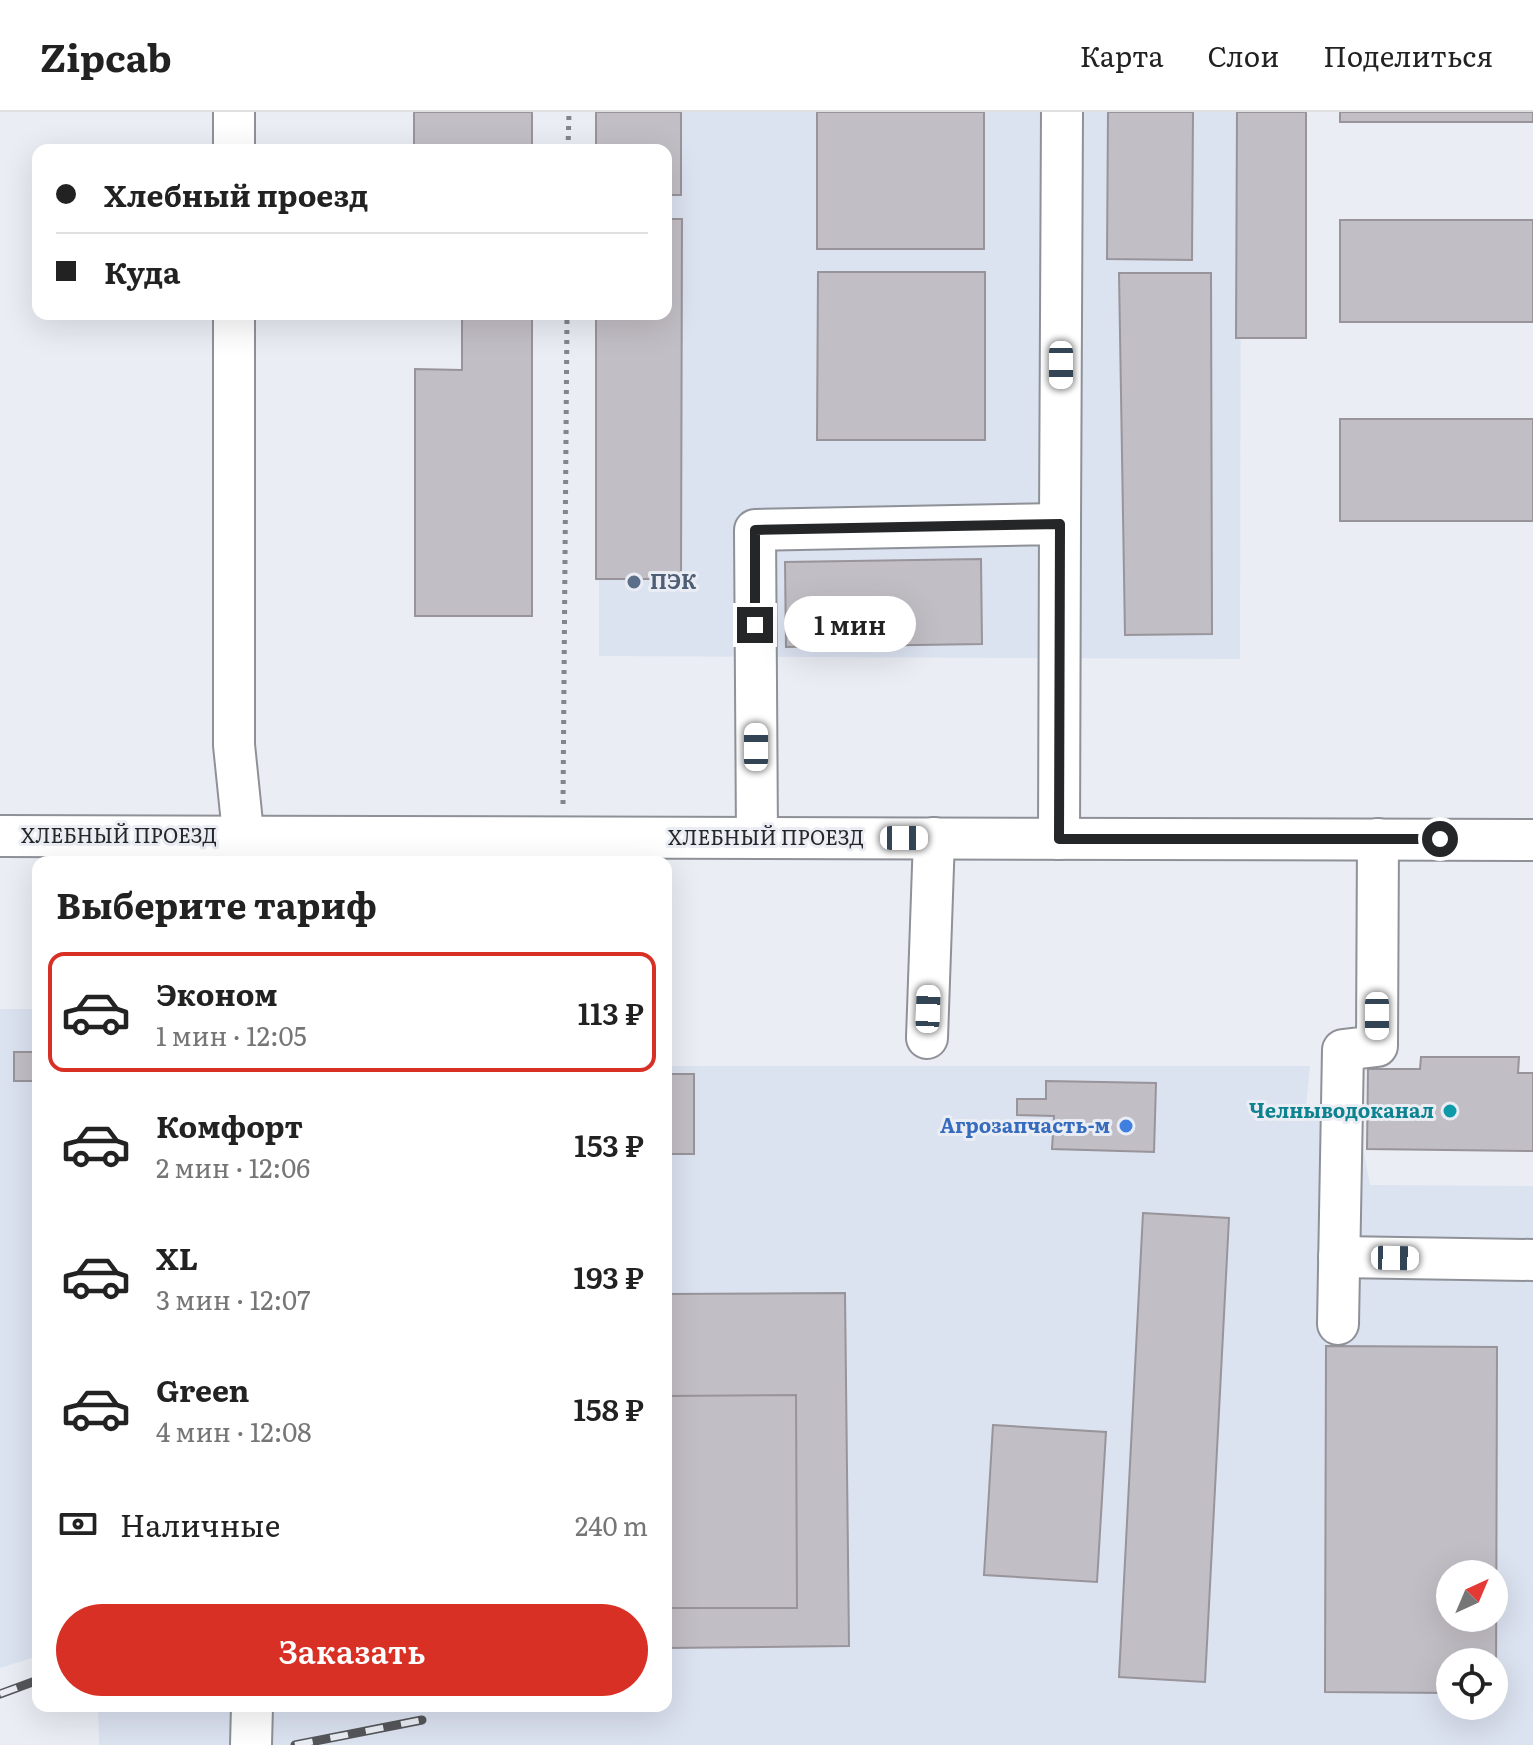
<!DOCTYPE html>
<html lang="ru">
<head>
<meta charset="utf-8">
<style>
	:root { --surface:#fff; --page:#f6f6f6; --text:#222; --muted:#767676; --line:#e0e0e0; --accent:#d93025 }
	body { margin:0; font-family:Literata,serif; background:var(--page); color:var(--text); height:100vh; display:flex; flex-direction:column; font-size:30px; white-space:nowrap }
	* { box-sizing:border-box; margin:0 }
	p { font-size:26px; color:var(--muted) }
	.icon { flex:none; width:44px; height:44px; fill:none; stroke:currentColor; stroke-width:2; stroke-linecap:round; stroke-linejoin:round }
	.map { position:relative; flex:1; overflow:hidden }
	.sheet { position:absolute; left:32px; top:744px; width:640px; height:856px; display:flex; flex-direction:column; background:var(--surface); border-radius:16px; box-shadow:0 8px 32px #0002 }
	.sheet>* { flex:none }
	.hud { position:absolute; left:32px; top:32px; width:640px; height:176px; border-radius:16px; box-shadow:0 8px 32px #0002; display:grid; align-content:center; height:176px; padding:0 24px; background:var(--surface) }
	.needle { width:52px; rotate:44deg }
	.controls { position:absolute; left:1436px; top:1448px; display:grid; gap:16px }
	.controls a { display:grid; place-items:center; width:72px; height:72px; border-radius:50%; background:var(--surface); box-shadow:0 8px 32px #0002; font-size:40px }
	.end { position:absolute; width:36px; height:36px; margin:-18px; border:10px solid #242628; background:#fff; box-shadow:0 0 0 4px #fff }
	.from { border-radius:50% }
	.bubble { position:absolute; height:56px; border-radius:28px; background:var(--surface); box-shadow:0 8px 32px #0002; font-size:26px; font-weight:600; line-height:56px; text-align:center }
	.car { position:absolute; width:24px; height:48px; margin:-24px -12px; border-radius:10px; box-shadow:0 0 6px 2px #0007; background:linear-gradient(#fff 24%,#345 0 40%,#fff 0 76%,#345 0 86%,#fff 0) }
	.hud b { display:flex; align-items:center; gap:28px; height:76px; font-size:30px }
	.hud b+b { border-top:2px solid var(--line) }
	.hud i { width:20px; height:20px; background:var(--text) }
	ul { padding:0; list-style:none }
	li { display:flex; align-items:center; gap:24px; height:120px; margin:0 16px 12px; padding:0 8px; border:4px solid transparent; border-radius:16px }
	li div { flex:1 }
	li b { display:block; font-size:30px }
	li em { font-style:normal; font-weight:600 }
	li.selected { border-color:var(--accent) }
	li>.icon { width:72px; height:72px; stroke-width:1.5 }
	h2 { padding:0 24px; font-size:36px; line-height:96px }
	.pay { display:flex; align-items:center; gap:20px; height:88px; padding:0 24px; font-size:30px }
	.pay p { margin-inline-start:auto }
	.action { display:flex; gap:16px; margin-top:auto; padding:16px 24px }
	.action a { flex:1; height:92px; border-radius:48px; background:var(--accent); color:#fff; font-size:32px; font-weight:600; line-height:92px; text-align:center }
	header { display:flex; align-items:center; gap:48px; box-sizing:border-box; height:112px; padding:0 40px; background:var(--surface); border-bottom:2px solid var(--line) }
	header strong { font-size:38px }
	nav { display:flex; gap:44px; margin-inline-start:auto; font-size:28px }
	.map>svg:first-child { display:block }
	.built { fill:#dbe2f0; fill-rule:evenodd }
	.building { fill:#c2bec5; stroke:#98949a; stroke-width:2; fill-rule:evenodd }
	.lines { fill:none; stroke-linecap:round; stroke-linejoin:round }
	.minor-casing { stroke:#8e9197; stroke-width:44 }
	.path { stroke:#828589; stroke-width:5; stroke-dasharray:4 6; stroke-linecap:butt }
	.minor { stroke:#fff; stroke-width:40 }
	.rail-casing { stroke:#545659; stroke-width:9 }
	.rail { stroke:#eaedf4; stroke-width:6; stroke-dasharray:18; stroke-linecap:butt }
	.route { stroke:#242628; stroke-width:10 }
	.service-dot { fill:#5c6f8a; stroke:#eaedf4; stroke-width:3 }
	.culture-dot { fill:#0f9aa8; stroke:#eaedf4; stroke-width:3 }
	.shop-dot { fill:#3f7fe0; stroke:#eaedf4; stroke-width:3 }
	.labels { text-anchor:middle; stroke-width:6; stroke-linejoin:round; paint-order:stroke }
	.service-label { font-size:20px; font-weight:bold; fill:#4e5e75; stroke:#eaedf4; text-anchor:start }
	.street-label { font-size:20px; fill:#242628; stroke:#eaedf4 }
	.culture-label { font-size:20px; font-weight:bold; fill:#0d838f; stroke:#eaedf4; text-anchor:end }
	.shop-label { font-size:20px; font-weight:bold; fill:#366cbe; stroke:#eaedf4; text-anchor:end }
</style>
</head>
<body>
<header>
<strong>Zipcab</strong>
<nav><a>Карта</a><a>Слои</a><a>Поделиться</a></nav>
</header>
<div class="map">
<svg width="1533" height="1633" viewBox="0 0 1533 1633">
	<rect width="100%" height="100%" fill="#eaedf4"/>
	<g class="built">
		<polygon points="600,0 1241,0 1240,547 599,544 599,202 666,202 666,38"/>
		<polygon points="0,897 38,897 38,1544 0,1556"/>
		<path d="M666 954H1310L1305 1003 1357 1004 1370 1073 1533 1074V1633H99L98 1594H666ZM1450 1462H1494V1506H1450ZM1450 1550H1494V1594H1450Z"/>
	</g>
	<g class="building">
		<rect x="414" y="0" width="118" height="38"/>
		<polygon points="596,0 681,0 681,83 666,83 666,38 596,38"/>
		<rect x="817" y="0" width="167" height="137"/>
		<polygon points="1108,0 1193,0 1192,148 1107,147"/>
		<polygon points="1237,0 1306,0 1306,226 1236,226"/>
		<rect x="1340" y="0" width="193" height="10"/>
		<polygon points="666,107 682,107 681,467 596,467 596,202 666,202"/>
		<rect x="1340" y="108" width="193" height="102"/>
		<polygon points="818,160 985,160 985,328 817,328"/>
		<polygon points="1119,161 1211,161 1212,522 1125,523"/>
		<polygon points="462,202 532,202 532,504 415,504 415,257 462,258"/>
		<rect x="1340" y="307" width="193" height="102"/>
		<polygon points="981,447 982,532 786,535 785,450"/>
		<rect x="14" y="940" width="24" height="29"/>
		<polygon points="1421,945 1519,945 1518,961 1533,961 1533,1039 1367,1037 1368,957 1420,957"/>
		<rect x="666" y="962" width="28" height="80"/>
		<polygon points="1046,969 1156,971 1154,1040 1052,1037 1054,1004 1017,1003 1017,987 1046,987"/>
		<polygon points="1143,1101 1229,1106 1205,1570 1119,1565"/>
		<polygon points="845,1181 849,1534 666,1536 666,1182"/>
		<path d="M1326 1234 1497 1235 1496 1581 1494 1550H1450V1581L1325 1580ZM1450 1462H1494V1506H1450Z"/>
		<polygon points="796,1283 797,1496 666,1496 666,1284"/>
		<polygon points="993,1313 1106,1320 1097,1470 984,1463"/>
	</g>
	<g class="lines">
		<defs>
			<g id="minor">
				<polyline points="234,0 234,38"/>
				<polyline points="234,202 234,633 246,750"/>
				<polyline points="1060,412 1062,0"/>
				<polyline points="0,724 1533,728"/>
				<polyline points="757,726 755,418 1060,412 1059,727"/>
				<polyline points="927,926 934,726"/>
				<polyline points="1339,1145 1533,1148"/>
				<polyline points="1338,1212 1343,938 1377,934 1378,727"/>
				<polyline points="251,1633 252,1594"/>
			</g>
		</defs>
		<use href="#minor" class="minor-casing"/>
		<g class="path">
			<polyline points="568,38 569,0"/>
			<polyline points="563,692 567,202"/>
		</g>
		<use href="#minor" class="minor"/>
		<defs>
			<g id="rail">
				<polyline points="0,1582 38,1568"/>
				<polyline points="295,1633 422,1608"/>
			</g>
		</defs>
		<use href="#rail" class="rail-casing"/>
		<use href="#rail" class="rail"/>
	</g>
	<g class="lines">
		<polyline class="route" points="755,513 755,418 1060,412 1059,727 1440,727"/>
	</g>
	<circle class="service-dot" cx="634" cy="470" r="8"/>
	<circle class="culture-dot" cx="1450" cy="999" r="8"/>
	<circle class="shop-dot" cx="1126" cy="1014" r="8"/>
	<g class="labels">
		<g class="service-label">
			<text x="650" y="477">ПЭК</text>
		</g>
		<g class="street-label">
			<text x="119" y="731">ХЛЕБНЫЙ ПРОЕЗД</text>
			<text x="766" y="733">ХЛЕБНЫЙ ПРОЕЗД</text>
		</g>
		<g class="culture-label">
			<text x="1434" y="1006">Челныводоканал</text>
		</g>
		<g class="shop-label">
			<text x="1110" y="1021">Агрозапчасть-м</text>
		</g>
	</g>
</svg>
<div class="controls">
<a><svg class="needle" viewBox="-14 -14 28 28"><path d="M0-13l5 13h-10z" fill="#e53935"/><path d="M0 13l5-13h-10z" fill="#767676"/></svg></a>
<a><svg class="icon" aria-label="locate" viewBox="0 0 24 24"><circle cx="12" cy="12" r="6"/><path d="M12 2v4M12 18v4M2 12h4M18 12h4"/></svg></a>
</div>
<i class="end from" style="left:1440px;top:727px"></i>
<i class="end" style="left:755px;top:513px"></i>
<div class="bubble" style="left:784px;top:484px;width:132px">1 мин</div>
<i class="car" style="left:1061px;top:253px;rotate:180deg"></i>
<i class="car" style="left:756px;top:635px;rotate:0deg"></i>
<i class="car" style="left:904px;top:726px;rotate:90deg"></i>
<i class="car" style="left:928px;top:897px;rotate:2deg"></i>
<i class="car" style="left:1377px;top:904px;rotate:180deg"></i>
<i class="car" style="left:1395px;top:1146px;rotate:91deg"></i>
<div class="hud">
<b><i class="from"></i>Хлебный проезд</b>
<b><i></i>Куда</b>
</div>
<section class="sheet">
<h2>Выберите тариф</h2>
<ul>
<li class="selected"><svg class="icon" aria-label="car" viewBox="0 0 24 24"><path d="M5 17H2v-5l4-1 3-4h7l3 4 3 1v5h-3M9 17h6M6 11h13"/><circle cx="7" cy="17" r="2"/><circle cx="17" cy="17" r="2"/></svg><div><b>Эконом</b><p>1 мин · 12:05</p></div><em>113 ₽</em></li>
<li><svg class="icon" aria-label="car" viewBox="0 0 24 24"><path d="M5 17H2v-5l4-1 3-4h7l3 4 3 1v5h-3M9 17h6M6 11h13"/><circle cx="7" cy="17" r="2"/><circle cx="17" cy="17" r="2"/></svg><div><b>Комфорт</b><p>2 мин · 12:06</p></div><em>153 ₽</em></li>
<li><svg class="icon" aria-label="car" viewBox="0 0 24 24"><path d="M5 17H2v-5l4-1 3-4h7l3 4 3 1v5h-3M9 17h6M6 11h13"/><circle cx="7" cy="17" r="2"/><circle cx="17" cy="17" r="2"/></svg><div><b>XL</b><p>3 мин · 12:07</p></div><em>193 ₽</em></li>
<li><svg class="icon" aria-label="car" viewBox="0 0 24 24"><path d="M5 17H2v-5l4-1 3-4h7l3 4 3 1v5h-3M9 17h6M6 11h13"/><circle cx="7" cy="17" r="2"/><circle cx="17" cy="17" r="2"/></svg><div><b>Green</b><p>4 мин · 12:08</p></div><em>158 ₽</em></li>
</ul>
<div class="pay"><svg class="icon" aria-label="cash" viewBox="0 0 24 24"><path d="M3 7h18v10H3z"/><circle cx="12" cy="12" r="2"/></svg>Наличные<p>240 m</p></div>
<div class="action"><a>Заказать</a></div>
</section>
</div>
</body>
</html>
